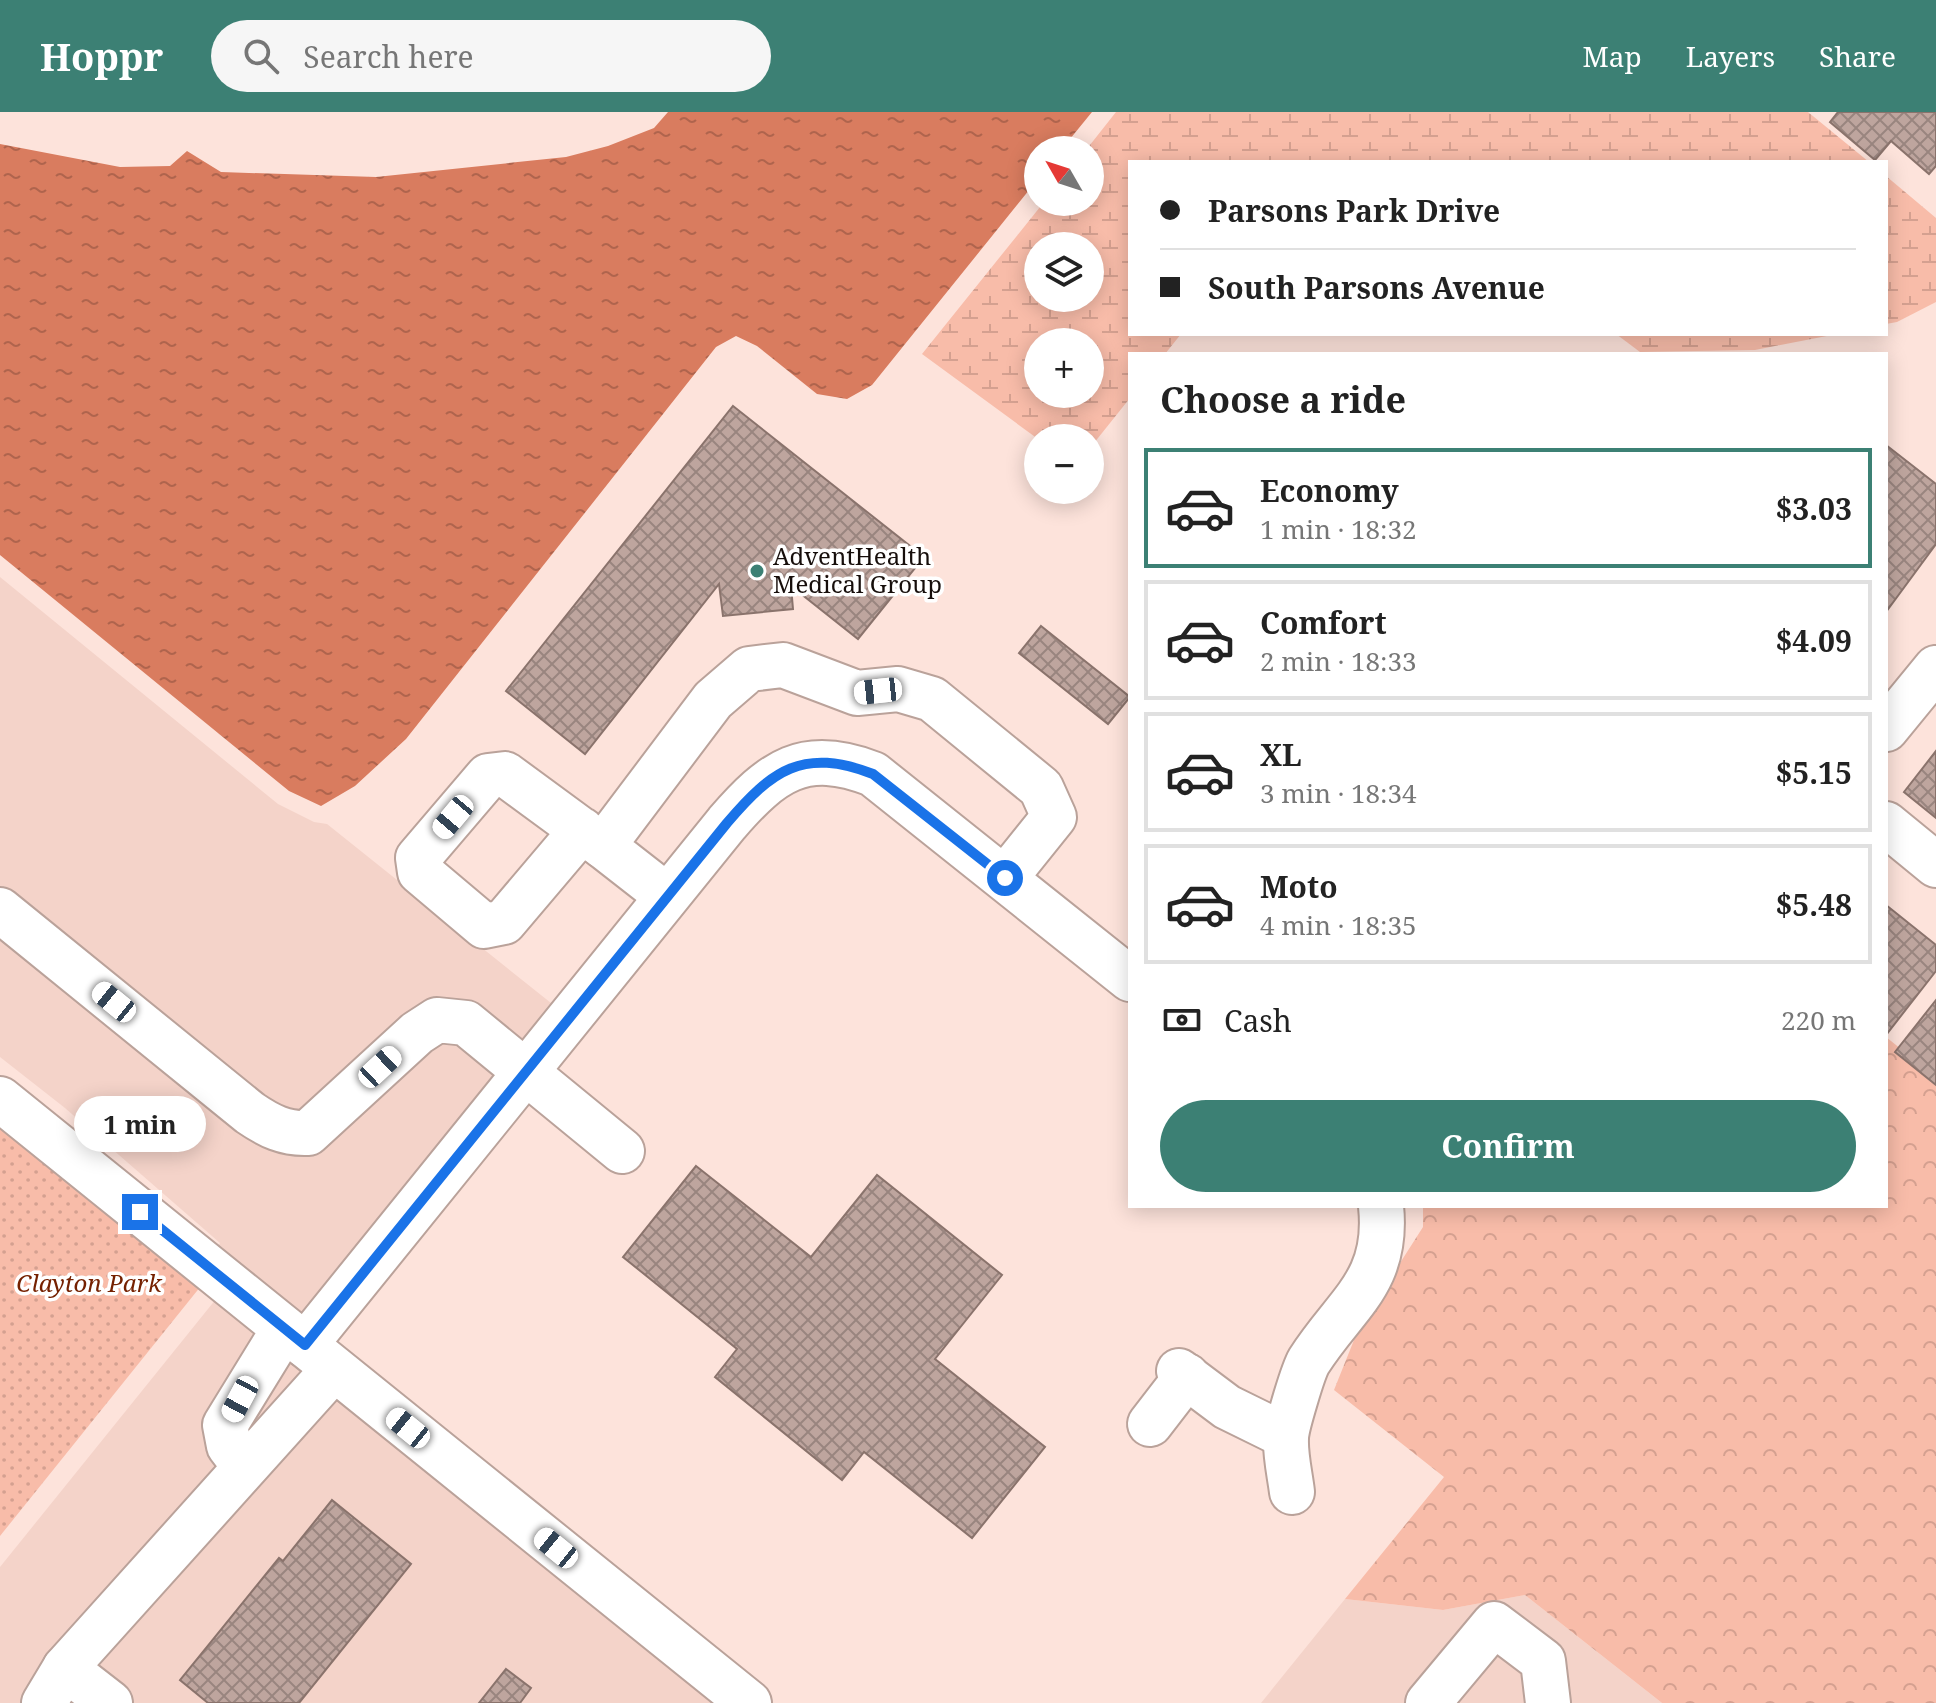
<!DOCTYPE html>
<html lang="en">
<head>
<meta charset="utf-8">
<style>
	:root { --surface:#fff; --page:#f6f6f6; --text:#222; --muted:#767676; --line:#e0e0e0; --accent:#3c8074 }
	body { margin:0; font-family:"Noto Serif",serif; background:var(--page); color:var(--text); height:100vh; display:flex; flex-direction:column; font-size:30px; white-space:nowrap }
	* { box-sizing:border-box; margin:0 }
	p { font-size:26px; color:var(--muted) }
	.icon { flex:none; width:44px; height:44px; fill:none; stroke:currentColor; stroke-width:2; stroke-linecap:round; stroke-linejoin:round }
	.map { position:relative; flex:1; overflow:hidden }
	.sheet { position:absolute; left:1128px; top:240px; width:760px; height:856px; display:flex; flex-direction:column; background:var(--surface); border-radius:0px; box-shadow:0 4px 20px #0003 }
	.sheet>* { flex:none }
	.hud { position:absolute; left:1128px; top:48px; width:760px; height:176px; border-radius:0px; box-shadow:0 4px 20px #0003; display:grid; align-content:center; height:176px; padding:0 32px; background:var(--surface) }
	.needle { width:52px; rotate:309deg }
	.fabs { position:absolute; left:1024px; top:24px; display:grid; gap:16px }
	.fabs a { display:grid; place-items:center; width:80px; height:80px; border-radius:50%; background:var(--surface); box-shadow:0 4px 20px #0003; font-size:40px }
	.end { position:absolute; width:36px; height:36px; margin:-18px; border:10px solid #1a73e8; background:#fff; box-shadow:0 0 0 4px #fff }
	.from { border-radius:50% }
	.bubble { position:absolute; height:56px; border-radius:28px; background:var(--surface); box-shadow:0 4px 20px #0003; font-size:26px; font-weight:700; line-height:56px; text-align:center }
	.car { position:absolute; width:24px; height:48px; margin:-24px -12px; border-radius:10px; box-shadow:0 0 6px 2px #0007; background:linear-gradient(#fff 24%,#345 0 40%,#fff 0 76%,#345 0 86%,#fff 0) }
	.hud b { display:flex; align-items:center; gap:28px; height:76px; font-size:30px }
	.hud b+b { border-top:2px solid var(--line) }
	.hud i { width:20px; height:20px; background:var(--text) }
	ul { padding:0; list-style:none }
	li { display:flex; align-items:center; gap:24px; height:120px; margin:0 16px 12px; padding:0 16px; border:4px solid var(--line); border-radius:0px }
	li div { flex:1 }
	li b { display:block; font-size:30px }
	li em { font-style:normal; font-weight:700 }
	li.current { border-color:var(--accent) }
	li>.icon { width:72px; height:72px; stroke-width:1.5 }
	h2 { padding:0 32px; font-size:36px; line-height:96px }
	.pay { display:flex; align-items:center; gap:20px; height:88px; padding:0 32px; font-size:30px }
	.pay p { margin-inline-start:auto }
	.action { display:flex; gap:16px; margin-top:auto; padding:16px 32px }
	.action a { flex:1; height:92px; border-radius:48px; background:var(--accent); color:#fff; font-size:32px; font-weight:700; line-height:92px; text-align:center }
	header { display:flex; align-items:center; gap:48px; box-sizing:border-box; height:112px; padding:0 40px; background:var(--accent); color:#fff }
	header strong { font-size:38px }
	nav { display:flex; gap:44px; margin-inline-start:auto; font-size:28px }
	.search { width:560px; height:72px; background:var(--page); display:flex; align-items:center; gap:20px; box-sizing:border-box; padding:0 28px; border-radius:44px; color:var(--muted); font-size:30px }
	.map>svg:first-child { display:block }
	.built { fill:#f4d3c9 }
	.forest { fill:url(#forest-crowns) }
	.wetland { fill:url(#wetland-marsh); fill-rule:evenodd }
	.park { fill:url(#park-dots) }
	.water { fill:url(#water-ripples) }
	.building { fill:url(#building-cross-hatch); stroke:#8a736c; stroke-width:2 }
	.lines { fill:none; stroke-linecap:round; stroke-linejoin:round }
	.minor-casing { stroke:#baa29a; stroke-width:48 }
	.minor { stroke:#fff; stroke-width:44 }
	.route { stroke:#1a73e8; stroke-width:10 }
	.poi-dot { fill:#3c8074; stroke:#fff; stroke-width:3 }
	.labels { text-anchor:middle; stroke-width:7; stroke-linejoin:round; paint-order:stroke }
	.poi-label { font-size:24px; fill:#160e0b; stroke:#fff; text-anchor:start }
	.park-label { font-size:24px; font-style:italic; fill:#752101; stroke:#fff }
</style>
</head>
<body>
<header>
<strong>Hoppr</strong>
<div class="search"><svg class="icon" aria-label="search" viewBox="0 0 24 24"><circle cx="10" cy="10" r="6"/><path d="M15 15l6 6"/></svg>Search here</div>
<nav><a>Map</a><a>Layers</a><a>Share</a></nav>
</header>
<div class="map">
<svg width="1936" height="1591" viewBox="0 0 1936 1591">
	<defs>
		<pattern id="forest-crowns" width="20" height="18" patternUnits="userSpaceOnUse" patternTransform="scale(2)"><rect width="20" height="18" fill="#f8bca9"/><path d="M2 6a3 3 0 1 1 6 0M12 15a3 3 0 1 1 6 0" fill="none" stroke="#d4a090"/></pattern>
		<pattern id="wetland-marsh" width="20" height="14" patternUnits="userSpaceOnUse" patternTransform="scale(2)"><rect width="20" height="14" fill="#f8bca9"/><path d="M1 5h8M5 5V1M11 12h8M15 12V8" fill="none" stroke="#d4a090"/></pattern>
		<pattern id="park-dots" width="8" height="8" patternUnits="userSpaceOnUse" patternTransform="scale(2)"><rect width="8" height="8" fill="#f8bca9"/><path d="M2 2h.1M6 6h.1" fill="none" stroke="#d4a090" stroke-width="1.8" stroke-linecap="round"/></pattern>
		<pattern id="water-ripples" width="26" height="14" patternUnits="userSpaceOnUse" patternTransform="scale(2)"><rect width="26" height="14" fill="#d97c5f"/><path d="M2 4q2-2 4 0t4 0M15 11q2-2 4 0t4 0" fill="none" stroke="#af644d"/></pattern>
		<pattern id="building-cross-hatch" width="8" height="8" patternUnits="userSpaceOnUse" patternTransform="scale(2)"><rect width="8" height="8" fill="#bea59e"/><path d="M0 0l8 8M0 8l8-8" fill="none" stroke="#99857f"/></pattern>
	</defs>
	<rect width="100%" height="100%" fill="#fde3db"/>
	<g class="built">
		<polygon points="0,465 278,692 314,710 327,712 551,891 300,1203 217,1136 220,1131 65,996 0,945"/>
		<polygon points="216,1187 717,1591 0,1591 0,1455"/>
		<polygon points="1525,1483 1662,1591 1261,1591 1345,1487 1443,1498"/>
	</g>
	<polygon class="forest" points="1886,925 1936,965 1936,1591 1662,1591 1525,1483 1443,1498 1345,1487 1444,1365 1334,1278 1354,1228 1382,1190 1394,1169 1400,1151 1423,1115 1423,1094 1886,1094"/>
	<g class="wetland">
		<path d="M1116 0H1808L1869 50H1130V222H1181L1165 242H1130V286L1090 336V326L1038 327 922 242 1044 90H1090V38H1086ZM1038 134H1090V186H1038ZM1038 230H1090V282H1038Z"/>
		<polygon points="1886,64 1936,106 1936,190 1897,210 1886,212"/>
		<polygon points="1616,222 1837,222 1755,238 1640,240"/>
	</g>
	<polygon class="park" points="0,987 213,1159 0,1424"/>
	<polygon class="water" points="668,0 1092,0 1061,38 1038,38 1038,67 872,273 847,287 817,282 757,234 736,224 716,235 406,627 355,674 321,694 289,679 0,443 0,32 120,55 170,54 187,39 221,60 376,65 566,45 608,34 654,16"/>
	<g class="building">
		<polygon points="1838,0 1936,0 1936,54 1929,62 1891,29 1875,48 1830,10"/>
		<polygon points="733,294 924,445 858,527 791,474 793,497 723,504 719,472 585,642 506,579"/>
		<polygon points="1886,333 1936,372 1936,432 1886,500"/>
		<polygon points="1041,514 1130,585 1108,612 1019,541"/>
		<polygon points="1936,639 1936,706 1904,680"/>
		<polygon points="1886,793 1936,833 1936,859 1886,923"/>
		<polygon points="1936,888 1936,973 1895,940"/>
		<polygon points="696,1054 811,1145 877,1063 1002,1163 935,1247 1045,1335 972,1426 864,1340 842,1368 715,1265 737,1237 623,1145"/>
		<polygon points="332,1388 411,1452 299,1591 208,1591 180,1568 279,1446 283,1449"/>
		<polygon points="506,1557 531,1576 520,1591 479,1591"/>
	</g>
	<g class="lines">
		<defs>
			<g id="minor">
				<polyline points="1886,617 1936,556"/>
				<polyline points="1886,712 1936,753"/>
				<polyline points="582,718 504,810 484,814 420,760 418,746 488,664 505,662 603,734"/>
				<polyline points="667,784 603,734 713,588 749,557 783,553 857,581 898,577 932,587 1041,676 1054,705 1005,766"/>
				<path d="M0 798 250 1001C269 1014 285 1022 308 1021L417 921 437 908 466 911 622 1039"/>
				<polyline points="0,987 749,1591"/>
				<path d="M305 1233 727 711C772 659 804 635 873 662L1130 867"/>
				<polyline points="1179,1259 1227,1295 1286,1324"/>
				<polyline points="1150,1312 1187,1264"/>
				<polyline points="245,1355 229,1334 225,1313 284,1217"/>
				<path d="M1292 1380C1290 1363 1285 1343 1286 1325 1287 1313 1303 1259 1309 1249 1345 1192 1389 1171 1381 1094"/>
				<polyline points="65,1556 110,1591"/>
				<polyline points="44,1591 65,1556 334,1257"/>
				<polyline points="1428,1591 1494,1512 1543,1549 1548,1591"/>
			</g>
		</defs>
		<use href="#minor" class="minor-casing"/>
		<use href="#minor" class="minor"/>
	</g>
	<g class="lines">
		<path class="route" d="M140 1100 305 1233 727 711C772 658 803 635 873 662L1005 766"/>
	</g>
	<circle class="poi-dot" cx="757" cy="459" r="8"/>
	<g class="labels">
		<g class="poi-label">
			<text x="773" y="453">AdventHealth<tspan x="773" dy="28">Medical Group</tspan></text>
		</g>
		<g class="park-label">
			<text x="89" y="1180">Clayton Park</text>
		</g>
	</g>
</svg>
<div class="fabs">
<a><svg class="needle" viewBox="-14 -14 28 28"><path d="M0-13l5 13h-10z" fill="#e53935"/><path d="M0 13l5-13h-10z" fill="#767676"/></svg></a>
<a><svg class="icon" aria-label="layers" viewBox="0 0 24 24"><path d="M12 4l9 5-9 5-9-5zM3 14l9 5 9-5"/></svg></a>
<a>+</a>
<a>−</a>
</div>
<i class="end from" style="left:1005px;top:766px"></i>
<i class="end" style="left:140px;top:1100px"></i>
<div class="bubble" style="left:74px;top:984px;width:132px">1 min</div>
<i class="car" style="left:878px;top:579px;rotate:264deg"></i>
<i class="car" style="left:453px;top:705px;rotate:220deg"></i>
<i class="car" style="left:114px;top:890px;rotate:309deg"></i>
<i class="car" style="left:380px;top:955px;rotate:47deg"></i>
<i class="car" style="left:240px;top:1287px;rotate:208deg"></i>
<i class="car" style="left:408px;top:1316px;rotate:309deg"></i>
<i class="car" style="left:556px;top:1436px;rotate:309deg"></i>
<div class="hud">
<b><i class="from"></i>Parsons Park Drive</b>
<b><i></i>South Parsons Avenue</b>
</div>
<section class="sheet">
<h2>Choose a ride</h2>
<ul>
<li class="current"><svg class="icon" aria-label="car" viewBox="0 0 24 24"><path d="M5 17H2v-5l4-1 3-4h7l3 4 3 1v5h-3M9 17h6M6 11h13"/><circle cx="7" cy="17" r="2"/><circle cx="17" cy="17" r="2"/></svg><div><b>Economy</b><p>1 min · 18:32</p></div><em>$3.03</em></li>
<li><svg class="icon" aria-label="car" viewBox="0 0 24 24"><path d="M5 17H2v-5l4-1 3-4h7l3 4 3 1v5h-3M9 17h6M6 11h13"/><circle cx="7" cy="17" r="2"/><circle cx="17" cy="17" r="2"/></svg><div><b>Comfort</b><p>2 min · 18:33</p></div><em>$4.09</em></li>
<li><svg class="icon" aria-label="car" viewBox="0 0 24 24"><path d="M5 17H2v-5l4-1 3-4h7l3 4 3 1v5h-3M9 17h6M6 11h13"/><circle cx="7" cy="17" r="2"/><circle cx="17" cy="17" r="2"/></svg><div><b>XL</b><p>3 min · 18:34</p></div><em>$5.15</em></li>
<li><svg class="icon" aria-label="car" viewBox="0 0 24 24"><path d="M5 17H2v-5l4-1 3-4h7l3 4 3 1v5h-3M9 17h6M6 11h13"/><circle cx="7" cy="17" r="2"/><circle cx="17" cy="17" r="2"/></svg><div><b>Moto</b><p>4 min · 18:35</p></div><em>$5.48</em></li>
</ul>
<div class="pay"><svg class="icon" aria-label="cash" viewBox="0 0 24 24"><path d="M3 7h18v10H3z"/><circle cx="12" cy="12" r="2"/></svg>Cash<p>220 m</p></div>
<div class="action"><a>Confirm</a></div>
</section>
</div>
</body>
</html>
